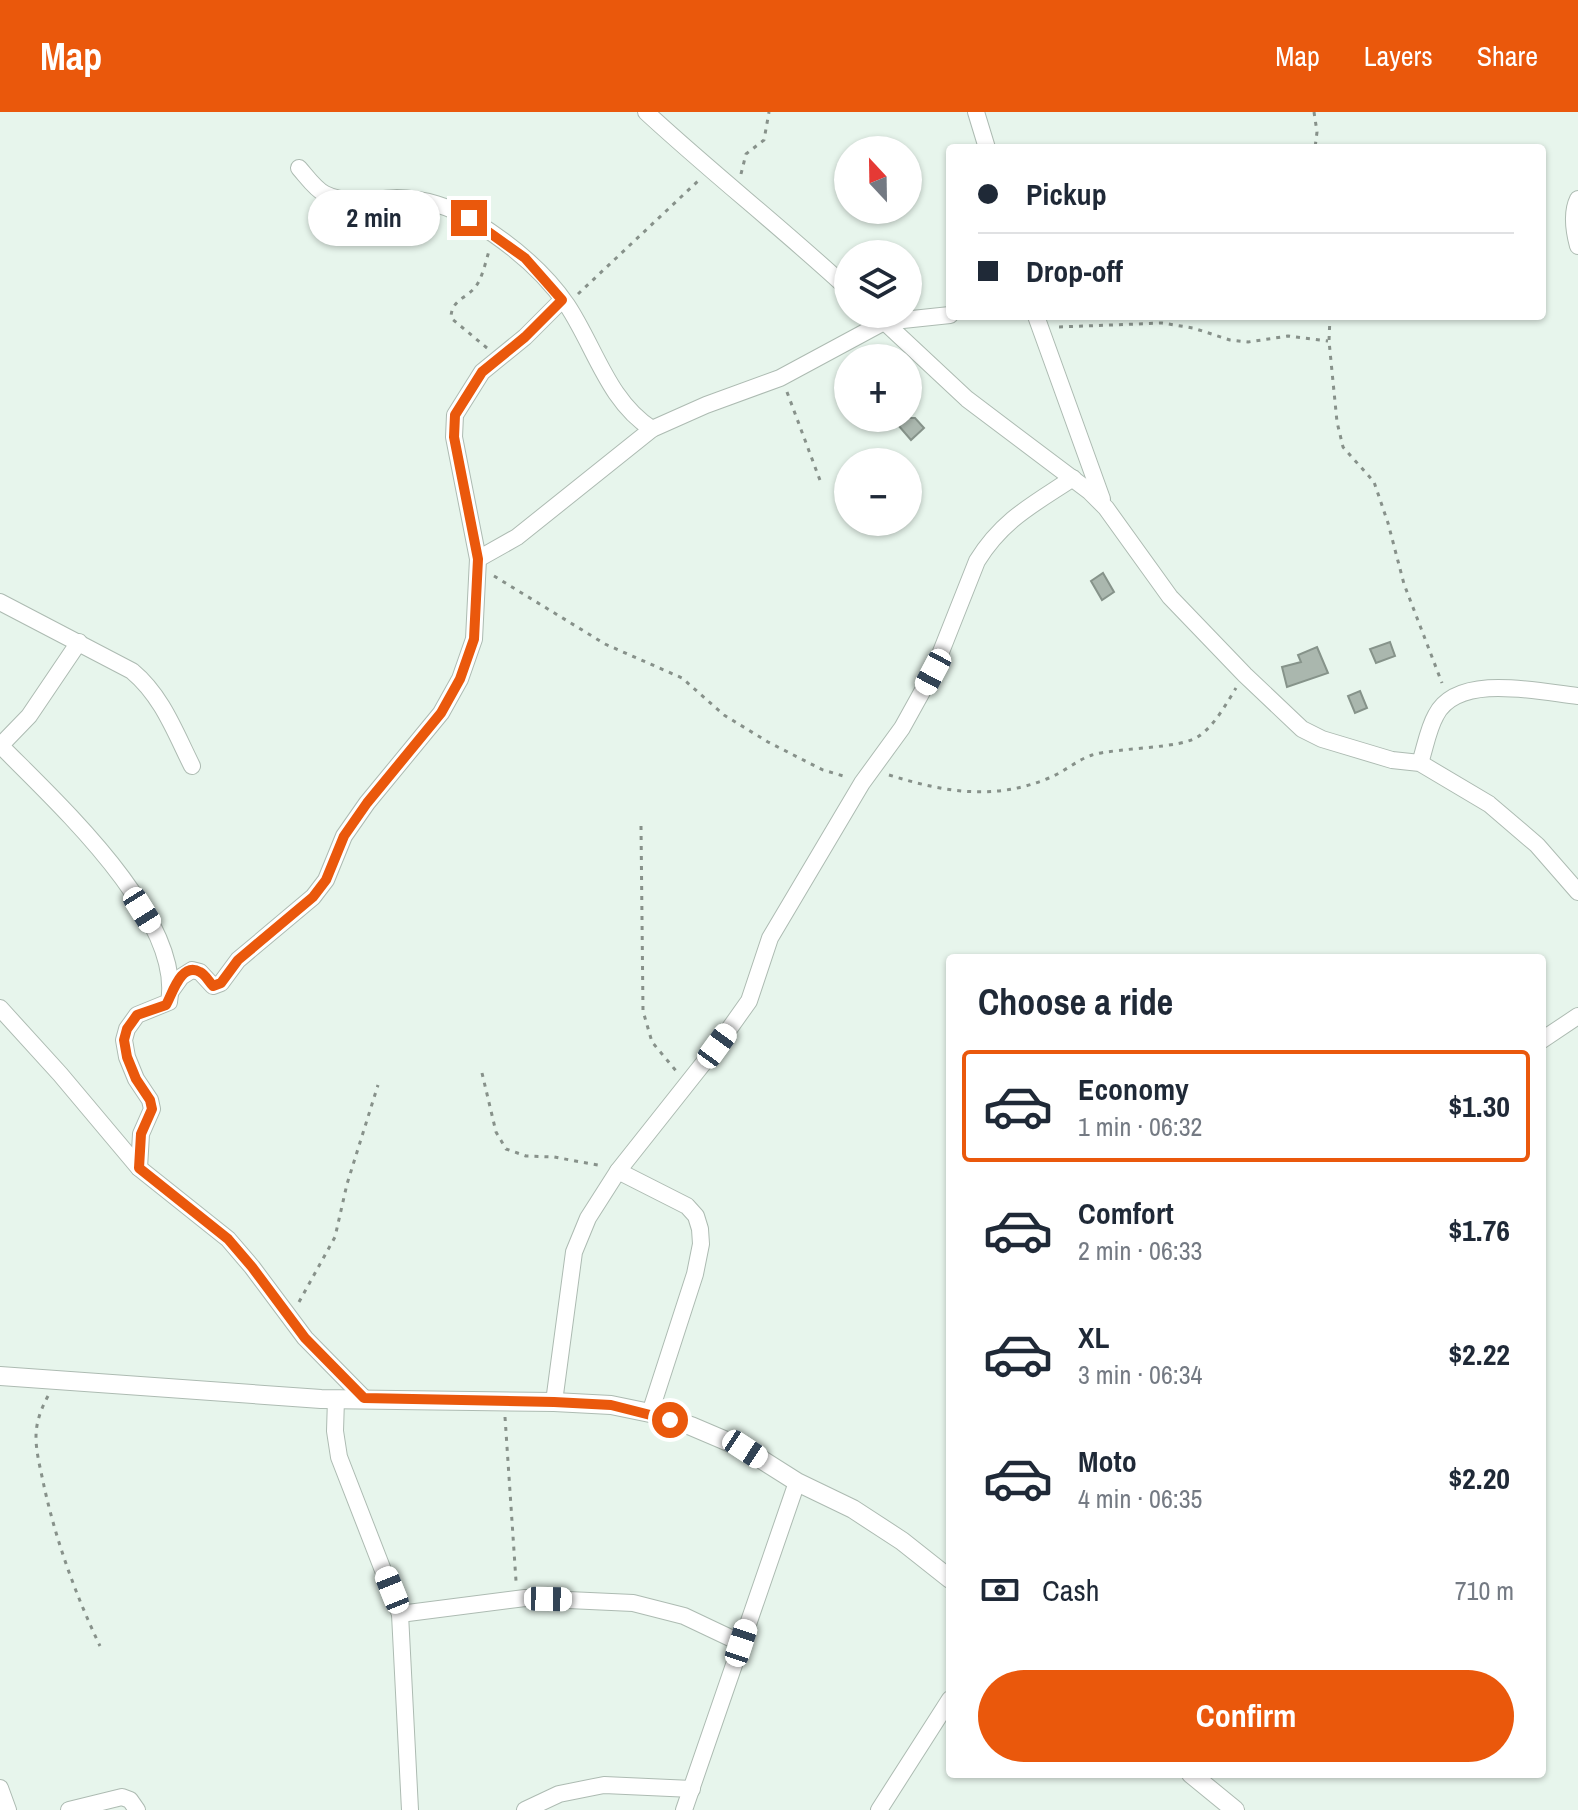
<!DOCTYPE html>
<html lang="en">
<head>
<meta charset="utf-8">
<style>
	:root { --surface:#fff; --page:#f2f2f3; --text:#1f2937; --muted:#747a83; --line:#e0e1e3; --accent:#ea580c }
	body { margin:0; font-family:"Archivo Narrow",sans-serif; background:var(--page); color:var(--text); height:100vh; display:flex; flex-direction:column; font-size:30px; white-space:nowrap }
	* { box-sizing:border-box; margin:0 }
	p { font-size:26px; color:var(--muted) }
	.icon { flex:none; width:44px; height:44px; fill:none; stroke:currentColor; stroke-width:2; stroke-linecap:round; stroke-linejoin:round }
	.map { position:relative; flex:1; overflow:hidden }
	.side { position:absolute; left:946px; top:842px; width:600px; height:824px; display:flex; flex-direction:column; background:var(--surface); border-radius:8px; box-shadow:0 2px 6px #0004 }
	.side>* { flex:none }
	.hud { position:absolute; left:946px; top:32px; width:600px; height:176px; border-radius:8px; box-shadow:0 2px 6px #0004; display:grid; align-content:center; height:176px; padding:0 32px; background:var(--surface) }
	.needle { width:52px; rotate:338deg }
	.buttons { position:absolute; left:834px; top:24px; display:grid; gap:16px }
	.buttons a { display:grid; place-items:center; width:88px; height:88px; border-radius:50%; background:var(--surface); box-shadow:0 2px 6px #0004; font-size:40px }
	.end { position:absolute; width:36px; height:36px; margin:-18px; border:10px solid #ea580c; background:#fff; box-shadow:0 0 0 4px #fff }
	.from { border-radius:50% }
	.bubble { position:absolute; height:56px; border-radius:28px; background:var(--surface); box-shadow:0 2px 6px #0004; font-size:26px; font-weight:700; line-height:56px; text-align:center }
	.car { position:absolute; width:24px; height:48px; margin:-24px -12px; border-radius:10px; box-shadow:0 0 6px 2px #0007; background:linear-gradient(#fff 24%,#345 0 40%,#fff 0 76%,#345 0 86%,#fff 0) }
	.hud b { display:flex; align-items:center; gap:28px; height:76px; font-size:30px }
	.hud b+b { border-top:2px solid var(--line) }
	.hud i { width:20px; height:20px; background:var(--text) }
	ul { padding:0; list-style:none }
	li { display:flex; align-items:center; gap:24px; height:112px; margin:0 16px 12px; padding:0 16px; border:4px solid transparent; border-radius:8px }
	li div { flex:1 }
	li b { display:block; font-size:30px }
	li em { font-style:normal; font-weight:700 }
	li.on { border-color:var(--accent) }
	li>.icon { width:72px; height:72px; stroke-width:1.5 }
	h2 { padding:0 32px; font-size:36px; line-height:96px }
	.pay { display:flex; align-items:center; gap:20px; height:88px; padding:0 32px; font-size:30px }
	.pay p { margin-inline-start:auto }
	.primary-button { display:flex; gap:16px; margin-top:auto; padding:16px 32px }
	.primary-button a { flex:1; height:92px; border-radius:48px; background:var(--accent); color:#fff; font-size:32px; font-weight:700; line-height:92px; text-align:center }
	header { display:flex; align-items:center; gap:48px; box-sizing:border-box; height:112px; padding:0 40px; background:var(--accent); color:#fff }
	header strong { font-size:38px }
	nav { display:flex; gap:44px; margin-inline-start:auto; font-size:28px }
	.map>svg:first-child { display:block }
	.building { fill:#aab7ae; stroke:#86938a; stroke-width:2 }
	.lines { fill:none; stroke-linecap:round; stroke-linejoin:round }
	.minor-casing { stroke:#adbbb2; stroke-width:18 }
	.tertiary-casing { stroke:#adbbb2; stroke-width:20 }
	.path { stroke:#87918a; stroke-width:3; stroke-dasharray:4 6; stroke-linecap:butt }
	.minor { stroke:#fff; stroke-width:16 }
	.tertiary { stroke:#fff; stroke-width:18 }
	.route { stroke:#ea580c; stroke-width:10 }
</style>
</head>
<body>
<header>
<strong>Map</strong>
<nav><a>Map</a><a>Layers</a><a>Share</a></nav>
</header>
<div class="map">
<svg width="1578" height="1698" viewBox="0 0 1578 1698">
	<rect width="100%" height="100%" fill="#e7f5ec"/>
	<g class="building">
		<polygon points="892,306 915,306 924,316 911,328"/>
		<polygon points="1103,461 1114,480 1102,488 1091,469"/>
		<polygon points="1390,530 1395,544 1376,551 1370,537"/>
		<polygon points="1317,535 1328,561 1287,575 1282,555 1301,550 1298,543"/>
		<polygon points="1360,579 1367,596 1355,601 1348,584"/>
	</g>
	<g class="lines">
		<defs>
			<g id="minor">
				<path d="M646 0C712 61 782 116 848 177"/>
				<polyline points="976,0 987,36"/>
				<path d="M299 56C307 65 315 77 325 82 347 93 374 87 397 86 423 86 451 95 472 108 508 130 543 158 567 193 595 235 608 289 652 317"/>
				<path d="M1578 87C1571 101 1574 119 1578 134"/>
				<polyline points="876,202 967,287 1089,379 1106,396 1170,485 1245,563 1302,617 1322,627 1392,648 1420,651 1489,692 1537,733 1578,780"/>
				<polyline points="1036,204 1102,387"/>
				<polyline points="478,447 517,425 652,317 706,293 780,266 884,210 950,203"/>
				<path d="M0 490 132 559C162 584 175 620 192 654"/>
				<polyline points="0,634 29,604 79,530"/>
				<path d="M1 634C56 690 184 806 169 890L137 903 127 917 124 928 127 945 136 967 150 988 152 997 141 1022 139 1056"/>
				<path d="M1420 651C1425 636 1428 617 1436 603 1458 560 1540 580 1578 584"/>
				<polyline points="171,879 181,865 192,858 200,860 213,874 221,871 238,848 313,785 326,768 344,724 367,691 441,601 460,567 474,527 478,447 454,325 455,303 482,260 525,225 562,188"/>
				<polyline points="0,896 60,962 139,1056 228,1127 252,1155 305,1226 364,1286"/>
				<polyline points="1542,928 1578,904"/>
				<polyline points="618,1059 687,1094 696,1104 700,1117 701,1132 695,1162 650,1301"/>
				<polyline points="336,1287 335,1319 339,1345 400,1502 410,1698"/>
				<path d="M554 1290 574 1140 588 1106 618 1059 717 934 749 889 770 826 862 671 902 616 933 560 977 449C1003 407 1034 392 1073 366"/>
				<polyline points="400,1502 525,1486 633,1491 684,1504 741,1531"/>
				<polyline points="0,1676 8,1698"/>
				<polyline points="69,1698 122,1685 130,1688 137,1698"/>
				<polyline points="525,1698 559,1682 604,1673 692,1677"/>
				<polyline points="684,1698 797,1370"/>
				<polyline points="879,1698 950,1587"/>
			</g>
			<g id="tertiary">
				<polyline points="0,1264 321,1287 554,1290 611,1293 650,1301 691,1314 745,1337 797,1370 853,1397 902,1429 950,1467"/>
				<polyline points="1191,1662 1235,1698"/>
			</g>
		</defs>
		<use href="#minor" class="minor-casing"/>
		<use href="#tertiary" class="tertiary-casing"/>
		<g class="path">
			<polyline points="1314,0 1317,20 1315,36"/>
			<polyline points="741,62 746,42 764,28 769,0"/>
			<polyline points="578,182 698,69"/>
			<polyline points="1330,204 1329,229 1337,310 1343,335 1374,370 1388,411 1404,472 1442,571"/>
			<polyline points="1059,215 1162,211 1193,216 1230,228 1248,230 1288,224 1328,229"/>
			<path d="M487 236 451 206C451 186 469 187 478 171 483 162 486 149 489 139"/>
			<polyline points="787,280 821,371"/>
			<polyline points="494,464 605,532 682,566 724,603 768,630 823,658 847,665"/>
			<path d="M889 663C944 680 994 689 1049 666 1064 660 1077 648 1092 643 1120 635 1182 637 1199 624 1215 613 1226 592 1236 576"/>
			<polyline points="641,714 643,899 652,930 677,960"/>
			<polyline points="482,961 496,1020 506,1037 526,1044 554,1045 603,1054"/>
			<polyline points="299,1190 335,1125 347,1072 378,973"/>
			<path d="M48 1284C41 1297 36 1310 36 1325 36 1341 41 1359 44 1374 56 1429 76 1484 100 1534"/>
			<polyline points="505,1305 516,1469"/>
		</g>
		<use href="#minor" class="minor"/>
		<use href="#tertiary" class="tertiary"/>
	</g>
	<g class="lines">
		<path class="route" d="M469 106 525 146 562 188 525 225 482 260 455 303 454 325 478 447 474 527 460 567 441 601 367 691 344 724 326 768 313 785 238 848 221 871 213 874C209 870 206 863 200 860 181 849 172 883 166 893L137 903 127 917 124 928 127 945 136 967 150 988 152 997 141 1022 139 1056 228 1127 252 1155 305 1226 364 1286 554 1290 611 1293 670 1308"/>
	</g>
</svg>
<div class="buttons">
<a><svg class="needle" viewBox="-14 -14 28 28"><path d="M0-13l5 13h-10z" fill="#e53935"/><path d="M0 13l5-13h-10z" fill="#747a83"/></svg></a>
<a><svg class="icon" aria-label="layers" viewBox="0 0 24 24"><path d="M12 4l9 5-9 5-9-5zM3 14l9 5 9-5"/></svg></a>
<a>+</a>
<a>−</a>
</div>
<i class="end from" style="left:670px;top:1308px"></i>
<i class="end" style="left:469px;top:106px"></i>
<div class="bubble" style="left:308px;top:78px;width:132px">2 min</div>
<i class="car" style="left:933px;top:560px;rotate:208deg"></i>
<i class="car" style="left:142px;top:798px;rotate:148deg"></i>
<i class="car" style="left:717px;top:934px;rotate:36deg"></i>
<i class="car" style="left:745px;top:1337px;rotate:123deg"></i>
<i class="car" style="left:392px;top:1478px;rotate:338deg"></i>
<i class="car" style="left:548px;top:1487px;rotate:91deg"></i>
<i class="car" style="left:741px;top:1531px;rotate:18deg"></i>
<div class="hud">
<b><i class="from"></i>Pickup</b>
<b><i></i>Drop-off</b>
</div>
<section class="side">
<h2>Choose a ride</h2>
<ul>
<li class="on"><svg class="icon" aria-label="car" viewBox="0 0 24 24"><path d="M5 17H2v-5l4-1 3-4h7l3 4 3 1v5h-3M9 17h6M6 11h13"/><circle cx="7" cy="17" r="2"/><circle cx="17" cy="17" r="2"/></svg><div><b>Economy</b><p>1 min · 06:32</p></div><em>$1.30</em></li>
<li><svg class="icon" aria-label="car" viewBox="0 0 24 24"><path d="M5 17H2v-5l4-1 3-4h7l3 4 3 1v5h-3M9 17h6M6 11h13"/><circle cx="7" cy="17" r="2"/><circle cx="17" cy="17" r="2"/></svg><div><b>Comfort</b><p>2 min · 06:33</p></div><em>$1.76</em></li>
<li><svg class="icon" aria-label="car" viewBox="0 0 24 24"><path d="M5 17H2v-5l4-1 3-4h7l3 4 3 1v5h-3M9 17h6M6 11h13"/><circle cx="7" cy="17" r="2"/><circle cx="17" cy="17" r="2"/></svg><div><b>XL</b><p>3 min · 06:34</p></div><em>$2.22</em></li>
<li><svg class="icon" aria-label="car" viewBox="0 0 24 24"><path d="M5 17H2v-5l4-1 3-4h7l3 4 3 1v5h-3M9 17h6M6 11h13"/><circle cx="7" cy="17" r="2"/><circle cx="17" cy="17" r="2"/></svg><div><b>Moto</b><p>4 min · 06:35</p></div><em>$2.20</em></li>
</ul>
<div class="pay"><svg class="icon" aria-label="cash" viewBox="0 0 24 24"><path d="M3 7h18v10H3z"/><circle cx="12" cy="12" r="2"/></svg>Cash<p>710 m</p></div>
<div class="primary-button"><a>Confirm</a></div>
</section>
</div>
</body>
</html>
